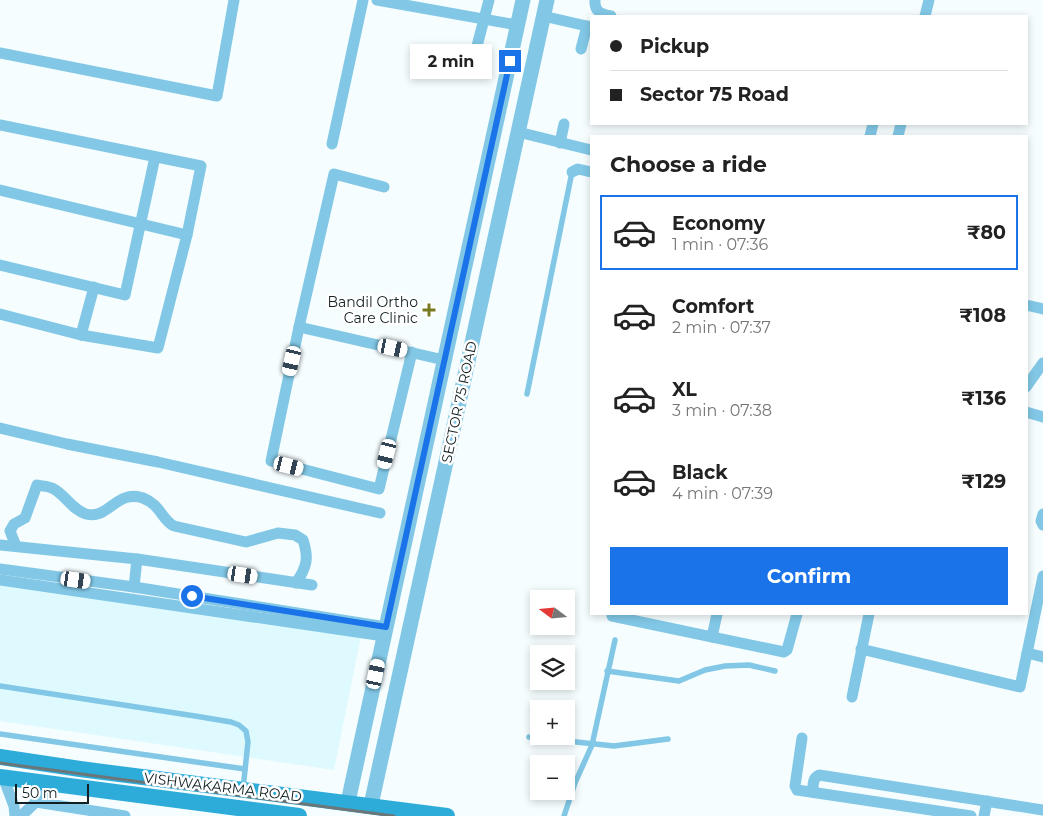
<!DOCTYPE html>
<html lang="en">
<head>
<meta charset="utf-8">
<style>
	:root { --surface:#fff; --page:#f2f2f2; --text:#222; --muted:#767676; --line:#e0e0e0; --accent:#1a73e8 }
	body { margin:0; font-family:Montserrat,sans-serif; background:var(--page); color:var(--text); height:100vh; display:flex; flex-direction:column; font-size:19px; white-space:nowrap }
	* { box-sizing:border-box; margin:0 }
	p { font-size:16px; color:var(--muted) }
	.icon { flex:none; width:28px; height:28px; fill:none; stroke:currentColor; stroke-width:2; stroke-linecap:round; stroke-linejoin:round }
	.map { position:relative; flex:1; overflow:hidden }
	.sheet { position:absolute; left:590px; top:135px; width:438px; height:480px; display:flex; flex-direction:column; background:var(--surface); border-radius:0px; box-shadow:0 2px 8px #0003 }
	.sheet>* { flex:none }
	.top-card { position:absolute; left:590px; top:15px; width:438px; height:110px; border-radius:0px; box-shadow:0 2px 8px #0003; display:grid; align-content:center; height:110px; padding:0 20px; background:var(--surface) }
	.needle { width:32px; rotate:286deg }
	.fabs { position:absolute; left:530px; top:590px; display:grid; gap:10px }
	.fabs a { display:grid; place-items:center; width:45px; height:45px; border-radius:0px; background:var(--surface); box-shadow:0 2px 8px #0003; font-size:25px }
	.scale { position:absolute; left:15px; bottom:12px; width:74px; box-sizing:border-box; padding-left:5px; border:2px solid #122023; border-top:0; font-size:14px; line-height:18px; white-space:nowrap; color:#122023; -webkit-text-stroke:4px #fff; paint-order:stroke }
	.end { position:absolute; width:22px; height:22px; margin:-11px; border:6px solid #1a73e8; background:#fff; box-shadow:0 0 0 2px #fff }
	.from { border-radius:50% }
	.bubble { position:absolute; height:35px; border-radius:0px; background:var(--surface); box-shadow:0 2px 8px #0003; font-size:16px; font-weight:700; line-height:35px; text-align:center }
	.car { position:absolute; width:15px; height:30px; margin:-15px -8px; border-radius:6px; box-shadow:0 0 4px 1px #0007; background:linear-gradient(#fff 24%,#345 0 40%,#fff 0 76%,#345 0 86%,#fff 0) }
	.top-card b { display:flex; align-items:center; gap:18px; height:48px; font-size:19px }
	.top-card b+b { border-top:1px solid var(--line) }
	.top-card i { width:12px; height:12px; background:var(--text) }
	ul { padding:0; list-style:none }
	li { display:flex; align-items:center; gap:15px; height:75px; margin:0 10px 8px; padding:0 10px; border:2px solid transparent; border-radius:0px }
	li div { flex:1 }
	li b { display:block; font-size:19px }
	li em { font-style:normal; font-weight:700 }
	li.selected { border-color:var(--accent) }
	li>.icon { width:45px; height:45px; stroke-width:1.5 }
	h2 { padding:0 20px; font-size:22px; line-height:60px }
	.button { display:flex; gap:10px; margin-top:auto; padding:10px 20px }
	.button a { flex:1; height:58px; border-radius:0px; background:var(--accent); color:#fff; font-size:20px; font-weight:700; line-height:58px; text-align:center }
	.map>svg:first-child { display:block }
	.built { fill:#defafe }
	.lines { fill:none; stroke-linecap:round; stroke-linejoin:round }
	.service { stroke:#82c8e6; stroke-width:5.5 }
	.minor { stroke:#82c8e6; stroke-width:11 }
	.tertiary { stroke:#82c8e6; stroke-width:15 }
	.secondary { stroke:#2dacda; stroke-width:16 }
	.rail { stroke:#6a7678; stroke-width:3 }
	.route { stroke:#1a73e8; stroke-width:6 }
	.poi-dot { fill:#787a22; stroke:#fff; stroke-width:2 }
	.labels { text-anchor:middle; stroke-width:5; stroke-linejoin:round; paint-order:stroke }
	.poi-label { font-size:14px; fill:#122023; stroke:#fff; text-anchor:end }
	.street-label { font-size:14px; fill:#122023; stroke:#fff }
</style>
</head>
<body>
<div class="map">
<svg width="1043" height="816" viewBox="0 0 1043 816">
	<rect width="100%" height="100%" fill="#f5fdfe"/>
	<polygon class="built" points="0,584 361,636 334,770 0,721"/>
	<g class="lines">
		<g class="service">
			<polyline points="527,394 572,172"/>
			<polyline points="607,671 679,681 705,670 725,666 749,665 775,671"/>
			<polyline points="0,686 195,716 231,722 239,725 246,731 248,742 243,789"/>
			<polyline points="0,734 245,769"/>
			<polyline points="529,737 614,746 668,739"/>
			<polyline points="564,816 575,783 592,745 615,640"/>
		</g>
		<g class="minor">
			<polyline points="377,0 517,25"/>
			<path d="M595 0C594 12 601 14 611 16"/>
			<polyline points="543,16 591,27"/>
			<polyline points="925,16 929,0"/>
			<polyline points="477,46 489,0"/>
			<polyline points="581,49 587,26"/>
			<polyline points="0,53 217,96 234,0"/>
			<polyline points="0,125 201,166 187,235 158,348 81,335 0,314"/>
			<polyline points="518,132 591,150"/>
			<polyline points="870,136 873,124"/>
			<polyline points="898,136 901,124"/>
			<polyline points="560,143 564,124"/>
			<polyline points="332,144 363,0"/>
			<polyline points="572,172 578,169 591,172"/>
			<polyline points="0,190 187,235"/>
			<polyline points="0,265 125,295 155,157"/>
			<polyline points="1026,305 1043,309"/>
			<polyline points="299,327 334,174 384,187"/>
			<polyline points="81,335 94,287"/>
			<polyline points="412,352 379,489 271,461 299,327 444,360"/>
			<polyline points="1026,387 1043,363"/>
			<polyline points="1026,412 1043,417"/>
			<polyline points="0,428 67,444 158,462 380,513"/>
			<polyline points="1043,514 1041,521 1043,525"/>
			<polyline points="0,545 137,559 312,585"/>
			<path d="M16 546 10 531 14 524 25 518 37 485C41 486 48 486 52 488 65 494 72 510 86 514 109 520 116 489 143 498 161 505 161 519 174 526L246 542 278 533 295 535 303 540C309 558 307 567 296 583"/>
			<polyline points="0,569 134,587 386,627"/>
			<polyline points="0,580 384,636"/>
			<polyline points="134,587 137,559"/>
			<polyline points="613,614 612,616 784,652 787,650 797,614"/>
			<polyline points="712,637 717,614"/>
			<polyline points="861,649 1020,687 1043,576"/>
			<polyline points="1027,653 1043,657"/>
			<polyline points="852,697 869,614"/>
			<polyline points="802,738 795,786 797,790 971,816"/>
			<polyline points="3,777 14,806 15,816"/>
			<path d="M813 792C813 786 812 778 819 775L1043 810"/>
			<polyline points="36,802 125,816"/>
			<polyline points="21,816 54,785"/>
			<polyline points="984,816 987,801"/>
		</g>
		<g class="tertiary">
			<polyline points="348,802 523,0"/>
			<polyline points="371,805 547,0"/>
		</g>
		<g class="secondary">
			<polyline points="0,757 80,769 447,816"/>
			<polyline points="0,777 299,816"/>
		</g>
		<polyline class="rail" points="0,763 394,816"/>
	</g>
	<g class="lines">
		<polyline class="route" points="192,596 386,627 510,61"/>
	</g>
	<path class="poi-dot" d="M426.5 302.5h5v5h5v5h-5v5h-5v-5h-5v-5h5z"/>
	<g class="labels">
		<g class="poi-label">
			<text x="418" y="307">Bandil Ortho<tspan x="418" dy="16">Care Clinic</tspan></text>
		</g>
		<g class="street-label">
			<text transform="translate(459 402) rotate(-78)" y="5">SECTOR 75 ROAD</text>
			<text transform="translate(223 787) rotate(7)" y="5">VISHWAKARMA ROAD</text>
		</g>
	</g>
</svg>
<div class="fabs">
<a><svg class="needle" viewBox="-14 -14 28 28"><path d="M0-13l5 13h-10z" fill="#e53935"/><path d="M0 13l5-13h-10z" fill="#767676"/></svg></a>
<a><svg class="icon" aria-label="layers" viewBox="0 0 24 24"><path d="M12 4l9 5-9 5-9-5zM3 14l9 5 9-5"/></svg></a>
<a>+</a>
<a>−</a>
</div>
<div class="scale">50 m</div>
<i class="end from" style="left:192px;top:596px"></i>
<i class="end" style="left:510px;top:61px"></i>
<div class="bubble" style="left:410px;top:44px;width:82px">2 min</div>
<i class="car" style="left:393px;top:348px;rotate:102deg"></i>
<i class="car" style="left:292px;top:361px;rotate:193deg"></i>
<i class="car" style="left:387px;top:454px;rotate:194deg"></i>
<i class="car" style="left:289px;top:466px;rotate:104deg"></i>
<i class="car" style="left:243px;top:575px;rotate:99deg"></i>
<i class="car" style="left:76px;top:580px;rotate:98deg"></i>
<i class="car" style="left:376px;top:674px;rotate:12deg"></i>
<div class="top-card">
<b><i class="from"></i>Pickup</b>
<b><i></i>Sector 75 Road</b>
</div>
<section class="sheet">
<h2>Choose a ride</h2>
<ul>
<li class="selected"><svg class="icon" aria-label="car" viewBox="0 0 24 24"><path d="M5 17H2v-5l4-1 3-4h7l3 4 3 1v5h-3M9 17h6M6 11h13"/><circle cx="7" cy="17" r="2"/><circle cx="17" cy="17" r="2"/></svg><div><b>Economy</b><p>1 min · 07:36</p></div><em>₹80</em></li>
<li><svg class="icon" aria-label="car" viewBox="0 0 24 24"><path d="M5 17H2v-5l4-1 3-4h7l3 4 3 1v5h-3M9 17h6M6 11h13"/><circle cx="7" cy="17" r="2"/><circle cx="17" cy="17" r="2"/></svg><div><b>Comfort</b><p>2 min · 07:37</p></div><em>₹108</em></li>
<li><svg class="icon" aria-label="car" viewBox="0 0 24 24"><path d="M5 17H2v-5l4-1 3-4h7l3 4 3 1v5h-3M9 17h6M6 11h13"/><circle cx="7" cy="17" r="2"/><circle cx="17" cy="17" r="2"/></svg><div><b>XL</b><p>3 min · 07:38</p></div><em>₹136</em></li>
<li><svg class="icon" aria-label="car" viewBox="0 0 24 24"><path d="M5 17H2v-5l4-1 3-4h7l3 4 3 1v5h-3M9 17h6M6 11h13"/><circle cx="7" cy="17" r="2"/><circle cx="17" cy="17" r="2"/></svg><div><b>Black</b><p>4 min · 07:39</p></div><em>₹129</em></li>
</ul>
<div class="button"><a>Confirm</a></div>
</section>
</div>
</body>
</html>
